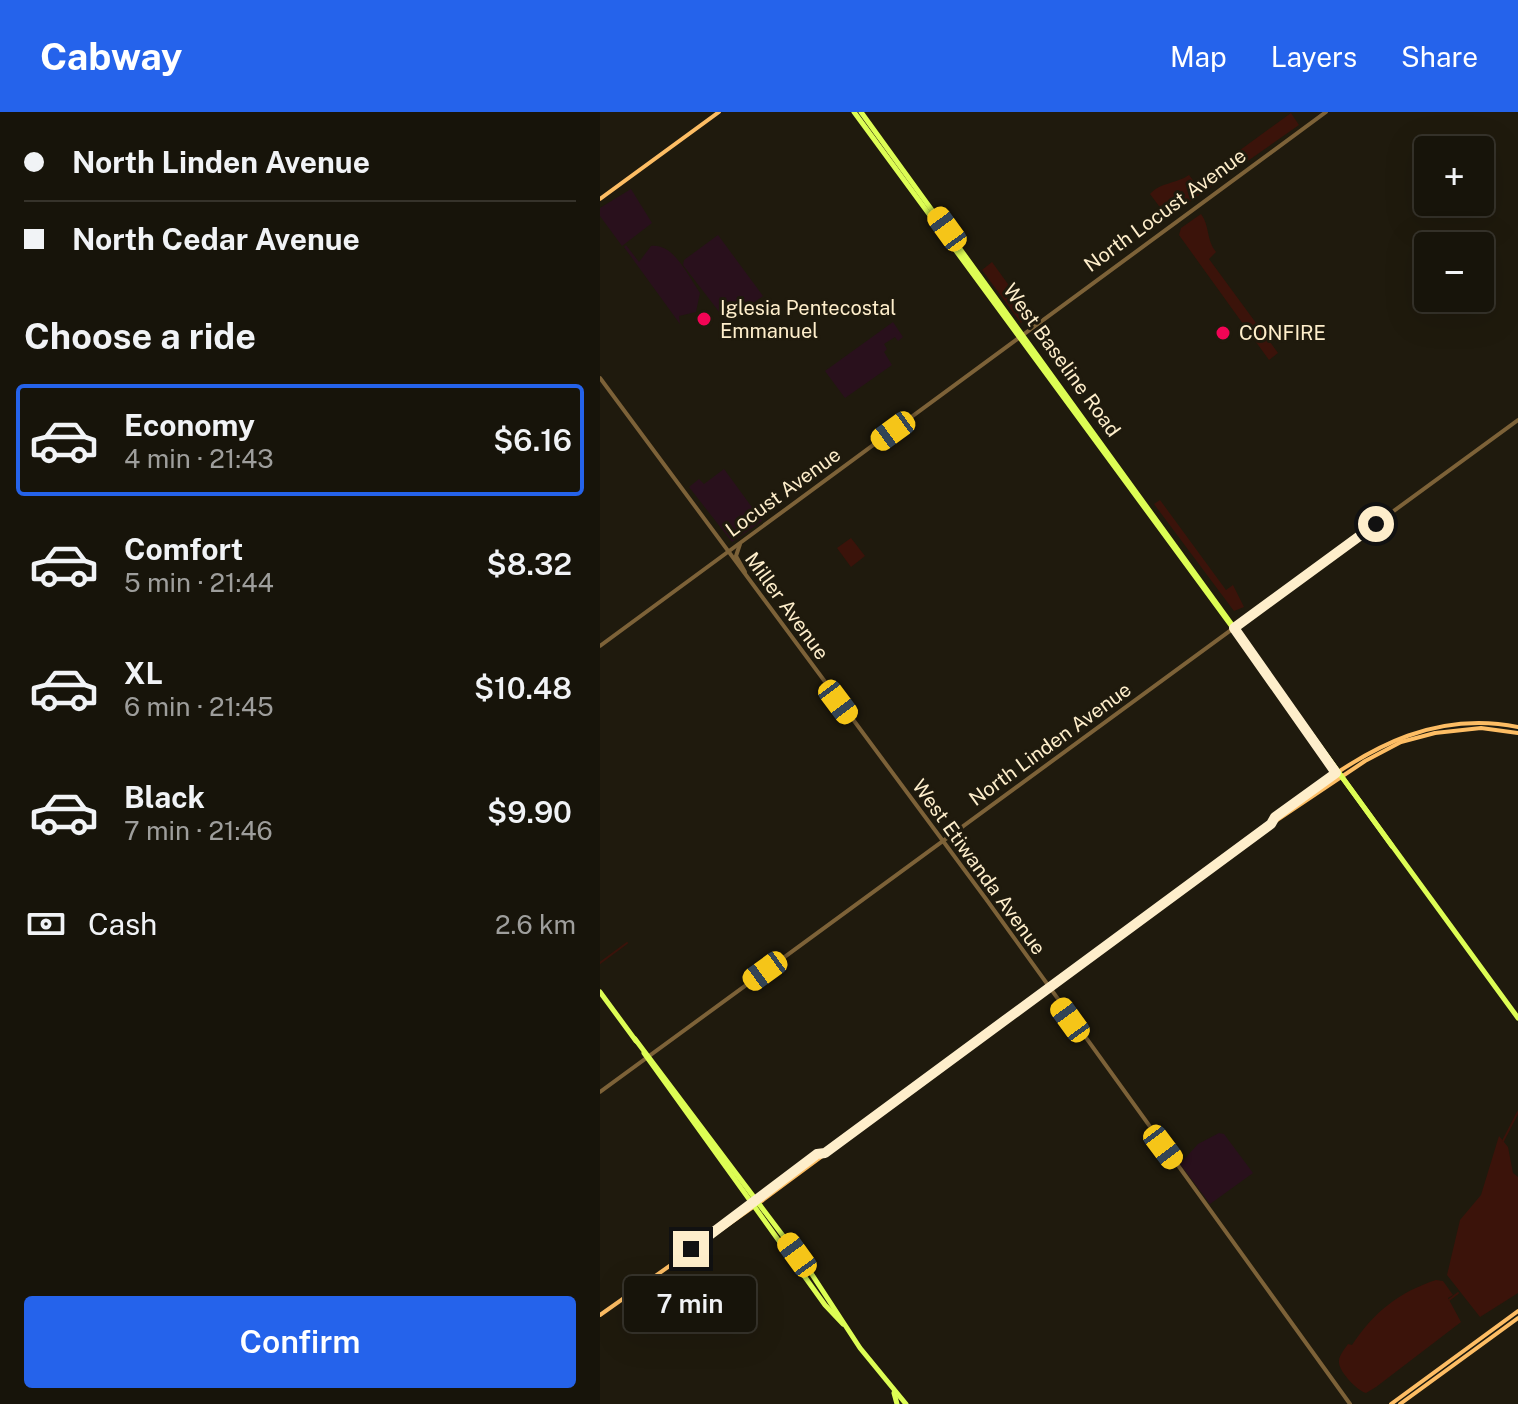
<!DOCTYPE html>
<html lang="en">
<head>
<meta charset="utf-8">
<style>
	:root { --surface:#17140a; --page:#242118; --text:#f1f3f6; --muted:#9e9e9c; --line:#36332b; --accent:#2563eb }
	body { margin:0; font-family:"Public Sans",sans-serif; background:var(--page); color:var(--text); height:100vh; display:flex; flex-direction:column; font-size:30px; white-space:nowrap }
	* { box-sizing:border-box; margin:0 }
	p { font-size:26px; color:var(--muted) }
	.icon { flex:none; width:44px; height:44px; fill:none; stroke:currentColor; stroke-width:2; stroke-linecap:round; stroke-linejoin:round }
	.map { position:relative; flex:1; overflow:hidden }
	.drawer { display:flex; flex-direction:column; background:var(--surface); width:600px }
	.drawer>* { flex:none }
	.banner { display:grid; align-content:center; height:176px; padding:0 24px; background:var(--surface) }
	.fabs { position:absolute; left:814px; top:24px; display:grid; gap:16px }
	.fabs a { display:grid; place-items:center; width:80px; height:80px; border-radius:8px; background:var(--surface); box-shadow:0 8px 32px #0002,0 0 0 2px var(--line); font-size:40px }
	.end { position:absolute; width:36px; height:36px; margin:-18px; border:10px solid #feeecb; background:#111; box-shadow:0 0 0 4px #111 }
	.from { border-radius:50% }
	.bubble { position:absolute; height:56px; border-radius:8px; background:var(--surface); box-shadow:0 8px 32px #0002,0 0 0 2px var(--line); font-size:26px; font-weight:600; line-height:56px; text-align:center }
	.car { position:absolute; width:24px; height:48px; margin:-24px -12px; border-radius:10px; box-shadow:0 0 6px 2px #0007; background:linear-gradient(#f5c518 24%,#345 0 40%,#f5c518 0 76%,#345 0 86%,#f5c518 0) }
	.banner b { display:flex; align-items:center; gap:28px; height:76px; font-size:30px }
	.banner b+b { border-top:2px solid var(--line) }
	.banner i { width:20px; height:20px; background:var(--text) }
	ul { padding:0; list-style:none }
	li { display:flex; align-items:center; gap:24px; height:112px; margin:0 16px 12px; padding:0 8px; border:4px solid transparent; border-radius:8px }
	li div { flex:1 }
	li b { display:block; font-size:30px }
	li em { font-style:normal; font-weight:600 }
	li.on { border-color:var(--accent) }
	li>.icon { width:72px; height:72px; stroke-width:1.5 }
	h2 { padding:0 24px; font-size:36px; line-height:96px }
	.pay { display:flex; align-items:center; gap:20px; height:88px; padding:0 24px; font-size:30px }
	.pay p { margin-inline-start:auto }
	.cta { display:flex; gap:16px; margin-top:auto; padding:16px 24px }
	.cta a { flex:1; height:92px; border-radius:8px; background:var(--accent); color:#fff; font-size:32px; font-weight:600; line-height:92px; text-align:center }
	header { display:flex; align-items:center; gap:48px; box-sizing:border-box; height:112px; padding:0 40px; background:var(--accent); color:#fff }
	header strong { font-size:38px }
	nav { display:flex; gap:44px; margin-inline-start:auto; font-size:28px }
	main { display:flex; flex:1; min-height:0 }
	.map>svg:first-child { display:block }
	.green { fill:#29101c }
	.water { fill:#3b130a }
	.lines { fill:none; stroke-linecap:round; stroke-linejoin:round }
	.stream { stroke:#3b130a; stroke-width:2 }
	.tertiary { stroke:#7d6238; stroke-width:4 }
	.secondary { stroke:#fdbd64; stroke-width:4 }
	.primary { stroke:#ddfd54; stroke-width:5 }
	.route { stroke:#feeecb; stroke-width:10 }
	.poi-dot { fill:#f20455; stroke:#1f1a0d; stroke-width:3 }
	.labels { text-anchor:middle; stroke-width:6; stroke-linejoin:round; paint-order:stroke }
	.street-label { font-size:20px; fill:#feeecb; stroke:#1f1a0d }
	.poi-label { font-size:20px; fill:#feeecb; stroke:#1f1a0d; text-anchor:start }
</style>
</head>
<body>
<header>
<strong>Cabway</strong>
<nav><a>Map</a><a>Layers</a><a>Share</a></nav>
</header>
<main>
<section class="drawer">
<div class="banner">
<b><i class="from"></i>North Linden Avenue</b>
<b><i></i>North Cedar Avenue</b>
</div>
<h2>Choose a ride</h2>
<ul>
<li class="on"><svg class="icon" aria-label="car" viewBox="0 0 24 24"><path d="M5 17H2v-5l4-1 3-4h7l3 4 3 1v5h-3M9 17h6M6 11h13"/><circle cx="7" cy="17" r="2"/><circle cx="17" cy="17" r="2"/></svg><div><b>Economy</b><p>4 min · 21:43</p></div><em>$6.16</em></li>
<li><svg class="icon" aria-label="car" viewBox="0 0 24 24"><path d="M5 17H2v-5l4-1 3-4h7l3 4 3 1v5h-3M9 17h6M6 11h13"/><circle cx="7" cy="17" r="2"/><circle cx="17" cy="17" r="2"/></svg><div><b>Comfort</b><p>5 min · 21:44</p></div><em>$8.32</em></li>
<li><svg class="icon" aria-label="car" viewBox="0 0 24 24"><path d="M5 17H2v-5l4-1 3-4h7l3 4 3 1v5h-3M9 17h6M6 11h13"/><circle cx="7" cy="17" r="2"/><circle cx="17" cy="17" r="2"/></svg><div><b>XL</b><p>6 min · 21:45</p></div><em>$10.48</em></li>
<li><svg class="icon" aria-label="car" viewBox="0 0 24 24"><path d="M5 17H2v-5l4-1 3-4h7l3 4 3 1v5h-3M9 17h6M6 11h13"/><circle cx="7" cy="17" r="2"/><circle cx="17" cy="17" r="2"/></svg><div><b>Black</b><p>7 min · 21:46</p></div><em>$9.90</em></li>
</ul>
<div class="pay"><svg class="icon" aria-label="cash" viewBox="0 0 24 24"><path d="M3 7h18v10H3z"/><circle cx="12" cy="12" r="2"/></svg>Cash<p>2.6 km</p></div>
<div class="cta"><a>Confirm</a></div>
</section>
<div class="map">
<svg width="918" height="1292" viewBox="0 0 918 1292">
	<rect width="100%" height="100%" fill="#1f1a0d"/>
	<g class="green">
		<polygon points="31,77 52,111 22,134 0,104 0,96"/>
		<polygon points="118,123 163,184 127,210 83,153 84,148"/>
		<path d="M26 133 39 150 51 134C74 131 88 164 100 181L96 200 79 204 80 212 24 135Z"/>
		<polygon points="293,210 303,225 298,229 295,225 284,232 287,237 284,240 292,253 245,286 225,259"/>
		<polygon points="124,357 162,409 132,430 89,375 99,367 104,372"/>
		<polygon points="619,1021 624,1022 653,1061 610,1092 580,1052 598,1032"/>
	</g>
	<g class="water">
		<path d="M691 1 699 13 572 102 562 98 550 82C561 70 576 72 589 63L595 71Z"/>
		<path d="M601 102C610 114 606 128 616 140L609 147 678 241 669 248 579 123 581 116Z"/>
		<polygon points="392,150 431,204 421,211 382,158"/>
		<polygon points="560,388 626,478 633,473 644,495 634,499 554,392"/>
		<polygon points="251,426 265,444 251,455 237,436"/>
		<polygon points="899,1024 908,1035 913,1061 918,1065 918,1181 880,1205 847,1163 860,1108 881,1083"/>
		<path d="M836 1168 843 1169 853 1183 848 1186 861 1210 776 1275 766 1281C758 1279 740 1261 739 1251 738 1244 745 1237 748 1232L752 1233C774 1200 799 1180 836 1168Z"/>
	</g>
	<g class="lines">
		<g class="stream">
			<polyline points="0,851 27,831"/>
			<polyline points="903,1029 918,1000"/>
			<polyline points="849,1188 858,1181"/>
		</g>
		<g class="tertiary">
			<polyline points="0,266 386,787 750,1292"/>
			<polyline points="140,432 136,444 145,460"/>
			<polyline points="0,534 726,0"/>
			<polyline points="0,980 918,308"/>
		</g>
		<g class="secondary">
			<polyline points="0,87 119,0"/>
			<path d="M672 710C680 697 698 688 711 679 773 633 838 599 918 615"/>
			<polyline points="117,1118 217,1042 224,1041"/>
			<polyline points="0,1203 163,1088 671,712 765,649 801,630 835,621 881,616 918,621"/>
			<polyline points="791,1292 918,1199"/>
			<polyline points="800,1292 918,1206"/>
		</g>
		<g class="primary">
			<polyline points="254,0 633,516"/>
			<polyline points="261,0 792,734"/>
			<polyline points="709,620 918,906"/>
			<polyline points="0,880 36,929"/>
			<polyline points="35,927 211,1161 260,1236 306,1292"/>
			<polyline points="44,941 225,1193 243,1212"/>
			<polyline points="294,1281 297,1292"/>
		</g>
	</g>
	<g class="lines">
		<polyline class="route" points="91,1137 217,1042 225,1041 671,712 675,705 736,661 634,516 776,412"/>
	</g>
	<g class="poi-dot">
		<circle cx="104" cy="207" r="8"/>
		<circle cx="623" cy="221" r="8"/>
	</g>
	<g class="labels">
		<g class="street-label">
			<text transform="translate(565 98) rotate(-36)" y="7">North Locust Avenue</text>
			<text transform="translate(462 248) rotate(54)" y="7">West Baseline Road</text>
			<text transform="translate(183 380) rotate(-36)" y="7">Locust Avenue</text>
			<text transform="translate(187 494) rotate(54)" y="7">Miller Avenue</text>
			<text transform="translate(450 632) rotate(-36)" y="7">North Linden Avenue</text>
			<text transform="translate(379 755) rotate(54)" y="7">West Etiwanda Avenue</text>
		</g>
		<g class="poi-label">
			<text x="120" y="203">Iglesia Pentecostal<tspan x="120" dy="23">Emmanuel</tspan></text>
			<text x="639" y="228">CONFIRE</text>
		</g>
	</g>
</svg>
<div class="fabs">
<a>+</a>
<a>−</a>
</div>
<i class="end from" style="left:776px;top:412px"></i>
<i class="end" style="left:91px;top:1137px"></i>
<div class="bubble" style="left:24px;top:1164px;width:132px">7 min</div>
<i class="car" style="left:347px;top:117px;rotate:324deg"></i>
<i class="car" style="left:293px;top:319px;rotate:234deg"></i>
<i class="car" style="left:238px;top:590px;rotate:143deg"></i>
<i class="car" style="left:165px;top:859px;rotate:234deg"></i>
<i class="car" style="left:470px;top:908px;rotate:324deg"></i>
<i class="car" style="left:563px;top:1035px;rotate:143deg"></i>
<i class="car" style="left:197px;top:1143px;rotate:324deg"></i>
</div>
</main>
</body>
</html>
